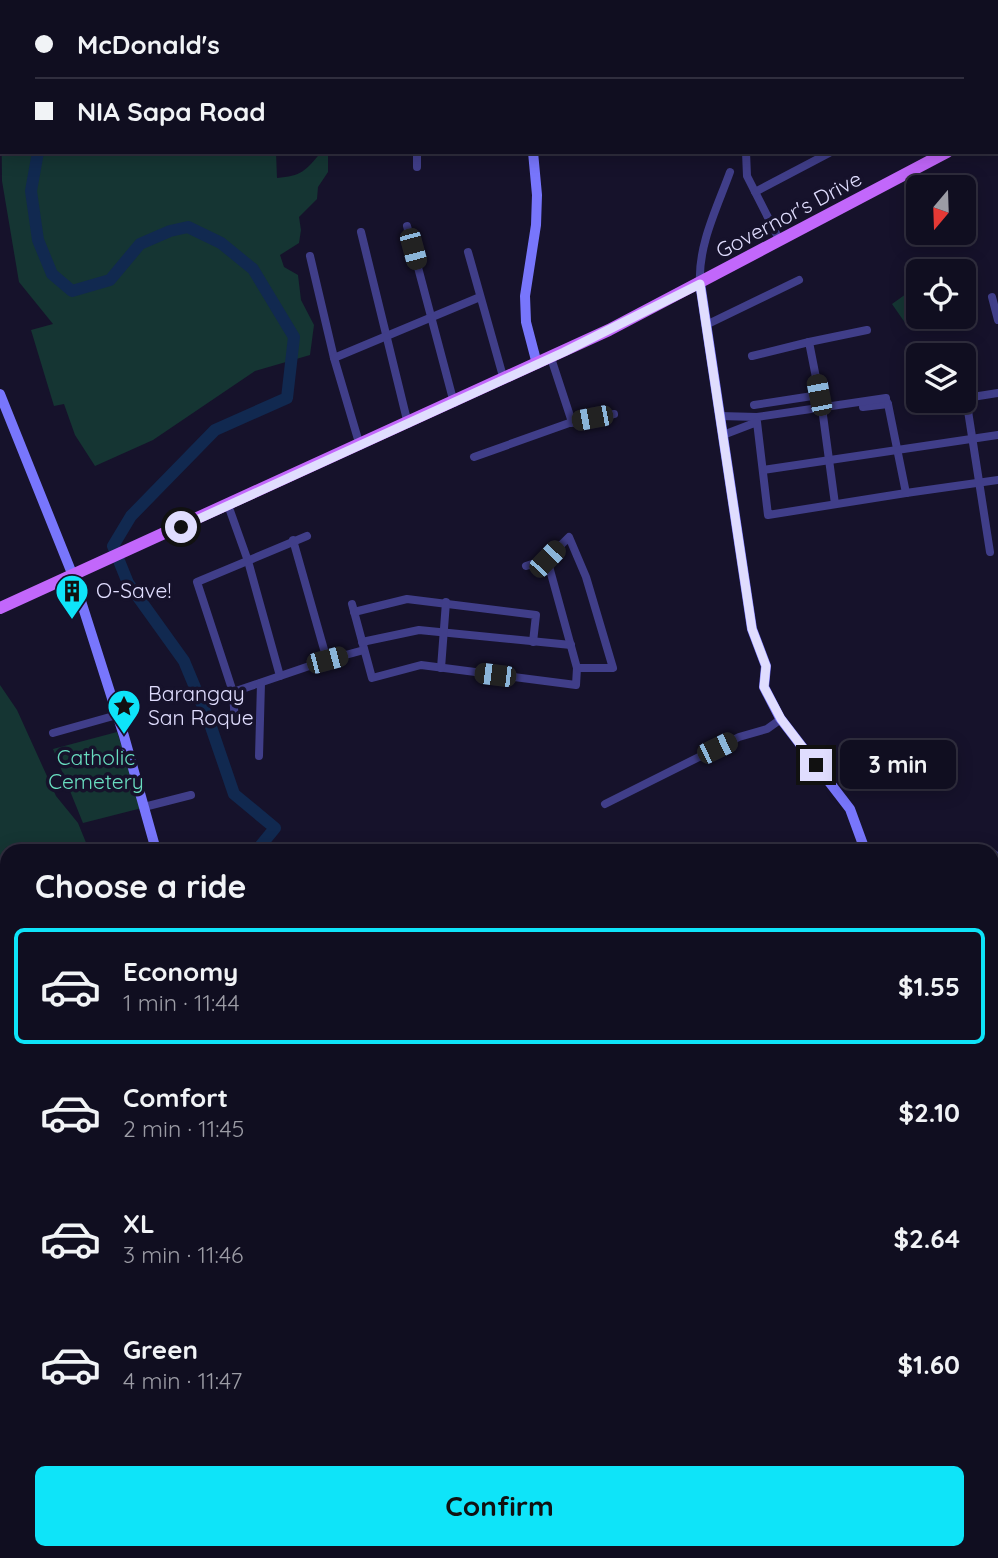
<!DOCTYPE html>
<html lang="en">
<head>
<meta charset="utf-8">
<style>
	:root { --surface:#100e20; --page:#1e1c2d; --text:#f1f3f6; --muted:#9c9ca5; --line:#302e3e; --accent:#0ee4f9 }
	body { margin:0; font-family:Quicksand,sans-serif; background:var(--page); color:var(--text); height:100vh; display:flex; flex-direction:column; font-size:26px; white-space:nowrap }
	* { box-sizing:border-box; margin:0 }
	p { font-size:23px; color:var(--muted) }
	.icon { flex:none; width:38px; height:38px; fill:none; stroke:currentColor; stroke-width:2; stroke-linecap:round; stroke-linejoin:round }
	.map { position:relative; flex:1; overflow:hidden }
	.panel { position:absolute; left:0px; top:844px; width:999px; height:716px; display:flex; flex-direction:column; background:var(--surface); border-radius:21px 21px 0 0; box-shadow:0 4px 18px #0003,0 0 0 2px var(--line) }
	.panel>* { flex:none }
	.hud { position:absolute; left:0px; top:0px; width:999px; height:154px; box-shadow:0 4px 18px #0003,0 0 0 2px var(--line); display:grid; align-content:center; height:154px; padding:0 35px; background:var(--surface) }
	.needle { width:46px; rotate:199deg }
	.tools { position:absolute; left:906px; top:175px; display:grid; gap:14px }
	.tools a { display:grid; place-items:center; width:70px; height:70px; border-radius:10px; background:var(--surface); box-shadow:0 4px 18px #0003,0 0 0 2px var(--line); font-size:35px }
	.end { position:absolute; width:32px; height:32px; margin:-16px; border:9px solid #e0ddfe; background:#111; box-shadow:0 0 0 4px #111 }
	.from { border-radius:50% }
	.bubble { position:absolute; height:49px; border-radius:10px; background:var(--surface); box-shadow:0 4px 18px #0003,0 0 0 2px var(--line); font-size:23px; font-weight:700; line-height:49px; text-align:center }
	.car { position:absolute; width:21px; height:42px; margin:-21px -10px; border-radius:9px; box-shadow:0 0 5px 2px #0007; background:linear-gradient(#222 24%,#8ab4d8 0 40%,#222 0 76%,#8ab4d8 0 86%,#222 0) }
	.hud b { display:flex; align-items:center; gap:24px; height:66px; font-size:26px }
	.hud b+b { border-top:2px solid var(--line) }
	.hud i { width:18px; height:18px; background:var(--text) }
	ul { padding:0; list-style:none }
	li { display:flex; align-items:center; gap:21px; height:116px; margin:0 14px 10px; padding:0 21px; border:4px solid transparent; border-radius:10px }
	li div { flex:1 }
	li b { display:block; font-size:26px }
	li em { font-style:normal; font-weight:700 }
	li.on { border-color:var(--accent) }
	li>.icon { width:63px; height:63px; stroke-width:1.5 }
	h2 { padding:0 35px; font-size:32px; line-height:84px }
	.button { display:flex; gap:14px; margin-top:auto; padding:14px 35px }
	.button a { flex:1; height:80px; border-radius:10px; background:var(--accent); color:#111; font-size:28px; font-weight:700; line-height:80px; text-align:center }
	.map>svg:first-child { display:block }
	.green { fill:#153533 }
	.water { fill:#112950 }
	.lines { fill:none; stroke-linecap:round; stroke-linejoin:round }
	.stream { stroke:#112950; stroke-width:2 }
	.river { stroke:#112950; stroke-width:12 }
	.street { stroke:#403e89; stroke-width:8 }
	.secondary { stroke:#7876fc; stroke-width:10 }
	.primary { stroke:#c267fb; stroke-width:12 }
	.route { stroke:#e0ddfe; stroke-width:9 }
	.labels { text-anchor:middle; stroke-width:7; stroke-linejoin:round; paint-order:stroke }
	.street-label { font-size:21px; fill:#e0ddfe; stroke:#16122b }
	.poi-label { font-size:21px; fill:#e0ddfe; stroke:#16122b; text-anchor:start }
	.park-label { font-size:21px; fill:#69dec0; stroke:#16122b }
</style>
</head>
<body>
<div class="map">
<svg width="998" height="1558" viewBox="0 0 998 1558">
	<rect width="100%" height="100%" fill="#16122b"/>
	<g class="green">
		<path d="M0 0 265 2H2V152H276L277 178C301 176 306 171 321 152H328V172L318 187 317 199 299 217 301 230 299 243 280 255 284 267 298 275 301 300 314 325 310 355 255 371 153 440 95 466 75 435 64 404 54 406 31 330 53 324 19 282 2 181Z"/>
		<polygon points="697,0 974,0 697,2"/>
		<polygon points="906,294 919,313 919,317 922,318 908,327 892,304"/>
		<polygon points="0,685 17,710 56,796 78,823 89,850 7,850 7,906 0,910"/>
		<polygon points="117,732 142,808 83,823 53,749"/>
		<polygon points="0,1498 7,1499 7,1552 143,1552 138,1558 0,1558"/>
	</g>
	<polygon class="water" points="0,1279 6,1284 7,1289 7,1339 0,1345"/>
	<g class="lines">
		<g class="stream">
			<polyline points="907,0 908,2"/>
			<polyline points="998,89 998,92"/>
			<polyline points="998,111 998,112"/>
			<polyline points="0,927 7,929"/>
		</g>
		<g class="river">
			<polyline points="12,0 12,2"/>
			<polyline points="38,152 31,191 38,240 52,274 72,291 110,280 140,244 170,231 188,227 221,243 253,269 294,337 287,398 215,430 131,516 113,546 128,583 184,661 209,721 234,794 275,828 257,850"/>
		</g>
		<g class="street">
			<polyline points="553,0 554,2"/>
			<polyline points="594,0 594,2"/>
			<polyline points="660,0 660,2"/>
			<polyline points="417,152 417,167"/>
			<polyline points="746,152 747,176 780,241"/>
			<polyline points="755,192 831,152"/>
			<polyline points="407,226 454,403"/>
			<polyline points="361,232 408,424"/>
			<polyline points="468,252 504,380"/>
			<polyline points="310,256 334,358 360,446"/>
			<path d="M700 283C698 245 717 208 730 172"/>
			<polyline points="992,297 998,320"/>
			<polyline points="708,324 799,280"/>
			<polyline points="809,342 867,330"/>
			<polyline points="752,356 809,342 822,408 835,504"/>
			<polyline points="334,358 480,297"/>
			<polyline points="754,405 819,395"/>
			<polyline points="863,407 888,404 886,400"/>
			<polyline points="720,416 757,417 886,398"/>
			<polyline points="571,423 614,414"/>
			<polyline points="723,435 757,422 768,515 906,493 888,404"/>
			<polyline points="474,457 572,422 551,358"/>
			<polyline points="763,470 998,435"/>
			<polyline points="906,493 998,480"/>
			<polyline points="228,505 248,561 280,676"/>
			<polyline points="293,540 327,660"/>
			<polyline points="990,552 966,398 998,393"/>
			<polyline points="526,566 547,559 569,537 586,577 613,668 577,668"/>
			<polyline points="352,604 372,678 421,665 576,685 577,668 547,559"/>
			<polyline points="354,612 407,599 536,615 533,642"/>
			<polyline points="362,642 419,630 571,645"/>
			<polyline points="441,668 446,602"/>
			<polyline points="233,692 327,660 364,650"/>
			<polyline points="235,723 233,692 197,582 307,536"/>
			<polyline points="53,733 117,715"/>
			<polyline points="259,756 261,683"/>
			<polyline points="605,804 739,737 767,729 781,719"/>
			<polyline points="144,807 191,795"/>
			<polyline points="994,854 998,857"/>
			<polyline points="992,863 998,870"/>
			<polyline points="0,989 7,999"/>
			<polyline points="0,1077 7,1074"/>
			<polyline points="0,1201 7,1209"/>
			<polyline points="0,1412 7,1403"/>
			<polyline points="992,1434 998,1433"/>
			<polyline points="992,1521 998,1521"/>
			<polyline points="426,1552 427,1558"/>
			<polyline points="503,1552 504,1558"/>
			<polyline points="829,1552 830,1558"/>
			<polyline points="900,1552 902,1558"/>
			<polyline points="220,1554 221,1558"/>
			<polyline points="568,1558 568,1552"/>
			<polyline points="615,1558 615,1552"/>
			<polyline points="754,1558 823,1552"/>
		</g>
		<g class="secondary">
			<polyline points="499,0 500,2"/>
			<polyline points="533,152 537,195 536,225 525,296 526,322 537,364"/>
			<polyline points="700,283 752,629 766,666 764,687 780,718 850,809 865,850"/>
			<polyline points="0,394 73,576 124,736 156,850"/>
			<polyline points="0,1118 7,1127"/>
			<polyline points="261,1552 263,1558"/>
			<polyline points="331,1552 334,1558"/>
			<polyline points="935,1552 937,1558"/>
		</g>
		<polyline class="primary" points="0,608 609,330 947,152"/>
	</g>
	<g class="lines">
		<polyline class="route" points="181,527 564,352 700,284 752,629 766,666 764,687 781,719 816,765"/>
	</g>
	<defs>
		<symbol id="building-pin" viewBox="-11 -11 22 30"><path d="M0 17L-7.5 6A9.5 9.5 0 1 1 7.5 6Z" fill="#0ee4f9" stroke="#16122b"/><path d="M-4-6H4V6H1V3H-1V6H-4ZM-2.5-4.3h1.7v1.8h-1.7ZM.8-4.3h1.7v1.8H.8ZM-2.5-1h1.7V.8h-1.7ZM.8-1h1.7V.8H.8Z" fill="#111"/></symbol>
		<symbol id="sight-pin" viewBox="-11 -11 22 30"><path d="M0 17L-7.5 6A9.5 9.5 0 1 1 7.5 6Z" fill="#0ee4f9" stroke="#16122b"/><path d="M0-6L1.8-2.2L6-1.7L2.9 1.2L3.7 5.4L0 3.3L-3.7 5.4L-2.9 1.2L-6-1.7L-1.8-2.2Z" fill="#111"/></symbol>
	</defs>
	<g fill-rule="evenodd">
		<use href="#building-pin" x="53" y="572" width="38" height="52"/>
		<use href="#sight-pin" x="105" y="687" width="38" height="52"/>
	</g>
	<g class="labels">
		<g class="street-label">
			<text transform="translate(789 215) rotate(-28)" y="7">Governor's Drive</text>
		</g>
		<g class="poi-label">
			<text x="96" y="598">O-Save!</text>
			<text x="148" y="701">Barangay<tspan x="148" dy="24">San Roque</tspan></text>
		</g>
		<g class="park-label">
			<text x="96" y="765">Catholic<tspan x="96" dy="24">Cemetery</tspan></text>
		</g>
	</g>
</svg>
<div class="tools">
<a><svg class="needle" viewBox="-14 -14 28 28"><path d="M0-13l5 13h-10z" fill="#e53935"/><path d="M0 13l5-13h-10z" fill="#9c9ca5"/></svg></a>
<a><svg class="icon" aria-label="locate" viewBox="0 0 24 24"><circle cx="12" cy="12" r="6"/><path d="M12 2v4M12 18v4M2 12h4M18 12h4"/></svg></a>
<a><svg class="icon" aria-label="layers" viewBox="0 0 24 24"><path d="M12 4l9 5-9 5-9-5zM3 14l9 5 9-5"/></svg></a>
</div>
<i class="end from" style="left:181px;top:527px"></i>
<i class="end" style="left:816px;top:765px"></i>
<div class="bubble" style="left:840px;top:740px;width:116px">3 min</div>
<i class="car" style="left:413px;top:249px;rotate:165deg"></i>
<i class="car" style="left:819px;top:395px;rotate:349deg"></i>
<i class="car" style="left:592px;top:418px;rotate:259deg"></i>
<i class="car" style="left:547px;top:559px;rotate:44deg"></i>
<i class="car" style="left:327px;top:660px;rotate:75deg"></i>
<i class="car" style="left:495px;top:675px;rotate:277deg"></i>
<i class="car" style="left:717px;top:748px;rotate:64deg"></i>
<div class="hud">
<b><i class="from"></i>McDonald's</b>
<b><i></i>NIA Sapa Road</b>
</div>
<section class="panel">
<h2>Choose a ride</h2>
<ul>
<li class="on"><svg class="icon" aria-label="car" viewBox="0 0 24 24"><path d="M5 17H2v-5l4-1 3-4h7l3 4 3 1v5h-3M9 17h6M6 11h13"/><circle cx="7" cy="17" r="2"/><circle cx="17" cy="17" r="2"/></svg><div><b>Economy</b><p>1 min · 11:44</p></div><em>$1.55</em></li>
<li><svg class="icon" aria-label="car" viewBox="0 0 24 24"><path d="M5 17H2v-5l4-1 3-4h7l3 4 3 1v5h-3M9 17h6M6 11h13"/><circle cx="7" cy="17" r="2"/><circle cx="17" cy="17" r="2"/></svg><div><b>Comfort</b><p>2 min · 11:45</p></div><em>$2.10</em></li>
<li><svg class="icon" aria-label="car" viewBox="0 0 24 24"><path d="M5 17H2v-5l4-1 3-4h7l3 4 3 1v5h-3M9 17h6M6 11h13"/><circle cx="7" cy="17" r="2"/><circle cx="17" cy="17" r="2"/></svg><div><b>XL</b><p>3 min · 11:46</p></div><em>$2.64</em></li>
<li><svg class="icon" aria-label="car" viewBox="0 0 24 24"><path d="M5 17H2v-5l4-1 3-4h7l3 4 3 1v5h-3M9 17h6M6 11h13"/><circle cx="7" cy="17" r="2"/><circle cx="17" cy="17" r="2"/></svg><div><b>Green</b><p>4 min · 11:47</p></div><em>$1.60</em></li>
</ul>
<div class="button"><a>Confirm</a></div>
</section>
</div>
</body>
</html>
